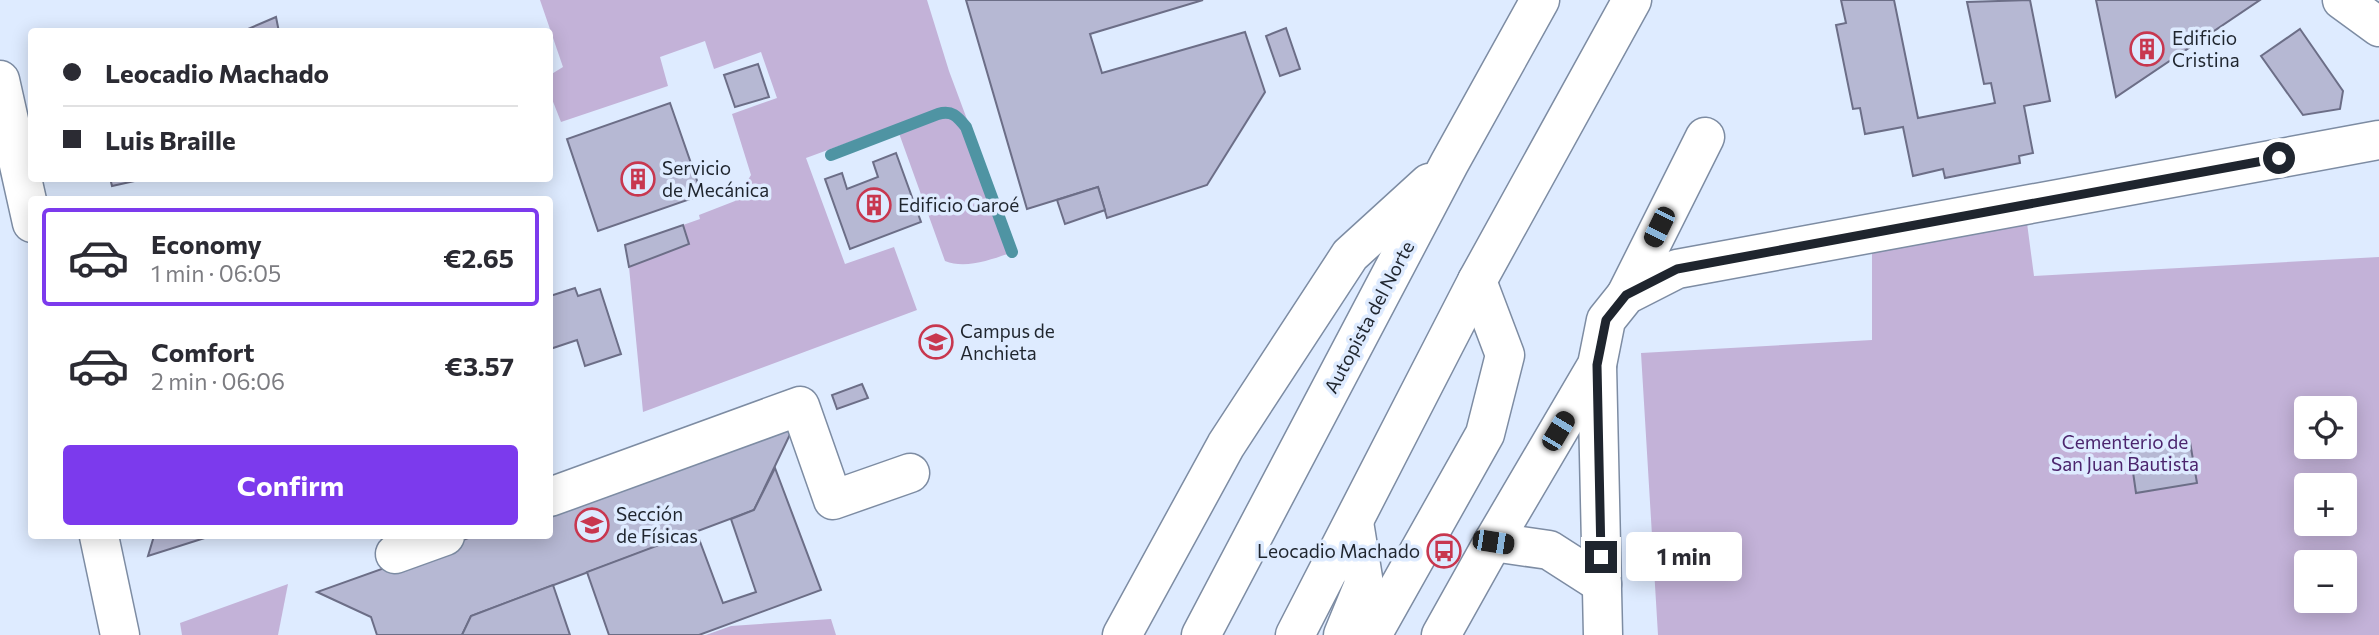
<!DOCTYPE html>
<html lang="en">
<head>
<meta charset="utf-8">
<style>
	:root { --surface:#fff; --page:#f7f7f7; --text:#2b2b33; --muted:#7c7c81; --line:#e1e1e2; --accent:#7c3aed }
	body { margin:0; font-family:Commissioner,sans-serif; background:var(--page); color:var(--text); height:100vh; display:flex; flex-direction:column; font-size:26px; white-space:nowrap }
	* { box-sizing:border-box; margin:0 }
	p { font-size:23px; color:var(--muted) }
	.icon { flex:none; width:38px; height:38px; fill:none; stroke:currentColor; stroke-width:2; stroke-linecap:round; stroke-linejoin:round }
	.map { position:relative; flex:1; overflow:hidden }
	.details { position:absolute; left:28px; top:196px; width:525px; height:343px; display:flex; flex-direction:column; background:var(--surface); border-radius:7px; box-shadow:0 4px 18px #0003 }
	.details>* { flex:none }
	.guide { position:absolute; left:28px; top:28px; width:525px; height:154px; border-radius:7px; box-shadow:0 4px 18px #0003; display:grid; align-content:center; height:154px; padding:0 35px; background:var(--surface) }
	.fabs { position:absolute; left:2294px; top:396px; display:grid; gap:14px }
	.fabs a { display:grid; place-items:center; width:63px; height:63px; border-radius:7px; background:var(--surface); box-shadow:0 4px 18px #0003; font-size:35px }
	.end { position:absolute; width:32px; height:32px; margin:-16px; border:9px solid #1f252e; background:#fff; box-shadow:0 0 0 4px #fff }
	.from { border-radius:50% }
	.bubble { position:absolute; height:49px; border-radius:7px; background:var(--surface); box-shadow:0 4px 18px #0003; font-size:23px; font-weight:700; line-height:49px; text-align:center }
	.car { position:absolute; width:21px; height:42px; margin:-21px -10px; border-radius:9px; box-shadow:0 0 5px 2px #0007; background:linear-gradient(#222 24%,#8ab4d8 0 40%,#222 0 76%,#8ab4d8 0 86%,#222 0) }
	.guide b { display:flex; align-items:center; gap:24px; height:66px; font-size:26px }
	.guide b+b { border-top:2px solid var(--line) }
	.guide i { width:18px; height:18px; background:var(--text) }
	ul { padding:12px 0 0; list-style:none }
	li { display:flex; align-items:center; gap:21px; height:98px; margin:0 14px 10px; padding:0 21px; border:4px solid transparent; border-radius:7px }
	li div { flex:1 }
	li b { display:block; font-size:26px }
	li em { font-style:normal; font-weight:700 }
	li.selected { border-color:var(--accent) }
	li>.icon { width:63px; height:63px; stroke-width:1.5 }
	.button { display:flex; gap:14px; margin-top:auto; padding:14px 35px }
	.button a { flex:1; height:80px; border-radius:7px; background:var(--accent); color:#fff; font-size:28px; font-weight:700; line-height:80px; text-align:center }
	.map>svg:first-child { display:block }
	.green { fill:#c3b2d8; fill-rule:evenodd }
	.lines { fill:none; stroke-linecap:round; stroke-linejoin:round }
	.stream { stroke:#4f94a3; stroke-width:12 }
	.building { fill:#b6b8d3; stroke:#6c6e87; stroke-width:2 }
	.minor-casing { stroke:#7d8ca3; stroke-width:41 }
	.highway-casing { stroke:#7d8ca3; stroke-width:41 }
	.minor { stroke:#fff; stroke-width:38 }
	.highway { stroke:#fff; stroke-width:38 }
	.route { stroke:#1f252e; stroke-width:9 }
	.labels { text-anchor:middle; stroke-width:7; stroke-linejoin:round; paint-order:stroke }
	.poi-label { font-size:19px; fill:#1f252e; stroke:#deebff; text-anchor:start }
	.street-label { font-size:19px; fill:#1f252e; stroke:#deebff }
	.park-label { font-size:19px; fill:#4b246d; stroke:#deebff }
</style>
</head>
<body>
<div class="map">
<svg width="2379" height="635" viewBox="0 0 2379 635">
	<rect width="100%" height="100%" fill="#deebff"/>
	<g class="green">
		<path d="M540 0H927L949 71 1016 251C995 258 967 270 945 261L896 125 806 158 845 264 894 247 917 310 643 412 629 267 689 244 683 225 700 219 699 215 735 201 751 175 732 114 777 98 761 52 714 69 705 41 660 57 668 86 561 122 550 94V75L563 67Z"/>
		<path d="M2027 223 2034 276 2379 257V635H1658L1641 353 1872 340V248ZM2306 408H2345V446H2306ZM2306 485H2345V523H2306ZM2306 562H2345V600H2306Z"/>
		<polygon points="288,584 278,635 182,635 180,623"/>
		<polygon points="831,619 836,635 706,635 731,626"/>
	</g>
	<g class="lines">
		<path class="stream" d="M831 155 938 114C952 110 957 116 966 127L1012 252"/>
	</g>
	<g class="building">
		<polygon points="966,0 1203,0 1090,34 1102,73 1245,32 1265,92 1207,185 1107,218 1098,187 1027,209"/>
		<polygon points="1841,0 1894,0 1918,118 1995,103 1991,83 1984,84 1967,2 2030,0 2050,101 2024,106 2033,153 2019,156 2020,163 1945,178 1943,169 1913,176 1903,127 1865,134 1860,108 1853,109 1836,25 1846,23"/>
		<polygon points="2096,0 2260,0 2116,97"/>
		<polygon points="276,17 279,32 241,32"/>
		<polygon points="1286,28 1300,69 1280,76 1266,36"/>
		<polygon points="2300,29 2343,91 2340,109 2303,115 2261,56"/>
		<polygon points="758,64 769,97 735,107 724,75"/>
		<polygon points="670,103 702,195 598,231 567,139"/>
		<polygon points="896,153 921,222 850,249 825,179 842,173 847,189 878,177 873,162"/>
		<polygon points="110,178 148,178 112,186"/>
		<polygon points="1098,187 1105,210 1065,224 1057,200"/>
		<polygon points="683,225 689,244 629,267 625,245"/>
		<polygon points="575,288 578,296 600,289 621,354 585,366 577,340 550,349 550,296"/>
		<polygon points="862,384 868,398 837,409 832,395"/>
		<polygon points="794,426 754,510 471,616 462,635 377,635 371,617 317,592 474,536 550,536 550,509"/>
		<polygon points="2190,442 2197,483 2136,493 2130,451"/>
		<polygon points="775,468 821,590 699,635 609,635 587,572 696,531 723,603 756,592 731,519 754,510"/>
		<polygon points="154,536 211,536 148,556"/>
		<polygon points="553,585 570,635 462,635 471,616"/>
	</g>
	<g class="lines">
		<defs>
			<g id="minor">
				<polyline points="2342,0 2379,27"/>
				<polyline points="0,80 32,223"/>
				<polyline points="1626,295 1705,137"/>
				<polyline points="1597,365 1603,635"/>
				<polyline points="550,497 800,406 833,500 910,473"/>
				<polyline points="99,536 120,635"/>
				<polyline points="1493,542 1549,550 1602,584"/>
				<polyline points="395,554 445,536"/>
				<polyline points="1372,635 1485,434 1505,355 1477,281"/>
				<polyline points="1441,635 1493,542 1597,365 1606,320 1626,295 1677,269 2379,140"/>
			</g>
			<g id="highway">
				<polyline points="1122,635 1226,445 1350,255 1429,183"/>
				<polyline points="1201,635 1449,164 1540,0"/>
				<polyline points="1295,635 1477,281 1632,0"/>
				<polyline points="1343,635 1364,584 1354,522"/>
			</g>
		</defs>
		<use href="#minor" class="minor-casing"/>
		<use href="#highway" class="highway-casing"/>
		<use href="#minor" class="minor"/>
		<use href="#highway" class="highway"/>
	</g>
	<g class="lines">
		<polyline class="route" points="1601,557 1597,365 1606,320 1626,295 1677,269 2279,158"/>
	</g>
	<defs>
		<symbol id="building-ring" viewBox="-11 -11 22 22"><circle r="9.5" fill="#deebff" stroke="#c8374f" stroke-width="1.5"/><path d="M-4-6H4V6H1V3H-1V6H-4ZM-2.5-4.3h1.7v1.8h-1.7ZM.8-4.3h1.7v1.8H.8ZM-2.5-1h1.7V.8h-1.7ZM.8-1h1.7V.8H.8Z" fill="#c8374f"/></symbol>
		<symbol id="university-ring" viewBox="-11 -11 22 22"><circle r="9.5" fill="#deebff" stroke="#c8374f" stroke-width="1.5"/><path d="M0-5L7-2L0 1L-7-2ZM-4 1L0 2.5L4 1V4Q0 6-4 4Z" fill="#c8374f"/></symbol>
		<symbol id="bus-ring" viewBox="-11 -11 22 22"><circle r="9.5" fill="#deebff" stroke="#c8374f" stroke-width="1.5"/><path d="M-5-6H5V4H4V6H2V4H-2V6H-4V4H-5ZM-3.5-4V0h7V-4ZM-3.5 1.2v1.5H-2V1.2ZM2 1.2v1.5H3.5V1.2Z" fill="#c8374f"/></symbol>
	</defs>
	<g fill-rule="evenodd">
		<use href="#building-ring" x="2128" y="30" width="38" height="38"/>
		<use href="#building-ring" x="619" y="160" width="38" height="38"/>
		<use href="#building-ring" x="855" y="186" width="38" height="38"/>
		<use href="#university-ring" x="917" y="323" width="38" height="38"/>
		<use href="#university-ring" x="573" y="506" width="38" height="38"/>
		<use href="#bus-ring" x="1425" y="532" width="38" height="38"/>
	</g>
	<g class="labels">
		<g class="poi-label">
			<text x="2172" y="45">Edificio<tspan x="2172" dy="22">Cristina</tspan></text>
			<text x="662" y="175">Servicio<tspan x="662" dy="22">de Mecánica</tspan></text>
			<text x="898" y="212">Edificio Garoé</text>
			<text x="960" y="338">Campus de<tspan x="960" dy="22">Anchieta</tspan></text>
			<text x="616" y="521">Sección<tspan x="616" dy="22">de Físicas</tspan></text>
			<text x="1420" y="558" text-anchor="end">Leocadio Machado</text>
		</g>
		<g class="street-label">
			<text transform="translate(1369 317) rotate(-62)" y="7">Autopista del Norte</text>
		</g>
		<g class="park-label">
			<text x="2125" y="449">Cementerio de<tspan x="2125" dy="22">San Juan Bautista</tspan></text>
		</g>
	</g>
</svg>
<div class="fabs">
<a><svg class="icon" aria-label="locate" viewBox="0 0 24 24"><circle cx="12" cy="12" r="6"/><path d="M12 2v4M12 18v4M2 12h4M18 12h4"/></svg></a>
<a>+</a>
<a>−</a>
</div>
<i class="end from" style="left:2279px;top:158px"></i>
<i class="end" style="left:1601px;top:557px"></i>
<div class="bubble" style="left:1626px;top:532px;width:116px">1 min</div>
<i class="car" style="left:1659px;top:227px;rotate:206deg"></i>
<i class="car" style="left:1558px;top:431px;rotate:31deg"></i>
<i class="car" style="left:1493px;top:542px;rotate:99deg"></i>
<div class="guide">
<b><i class="from"></i>Leocadio Machado</b>
<b><i></i>Luis Braille</b>
</div>
<section class="details">
<ul>
<li class="selected"><svg class="icon" aria-label="car" viewBox="0 0 24 24"><path d="M5 17H2v-5l4-1 3-4h7l3 4 3 1v5h-3M9 17h6M6 11h13"/><circle cx="7" cy="17" r="2"/><circle cx="17" cy="17" r="2"/></svg><div><b>Economy</b><p>1 min · 06:05</p></div><em>€2.65</em></li>
<li><svg class="icon" aria-label="car" viewBox="0 0 24 24"><path d="M5 17H2v-5l4-1 3-4h7l3 4 3 1v5h-3M9 17h6M6 11h13"/><circle cx="7" cy="17" r="2"/><circle cx="17" cy="17" r="2"/></svg><div><b>Comfort</b><p>2 min · 06:06</p></div><em>€3.57</em></li>
</ul>
<div class="button"><a>Confirm</a></div>
</section>
</div>
</body>
</html>
